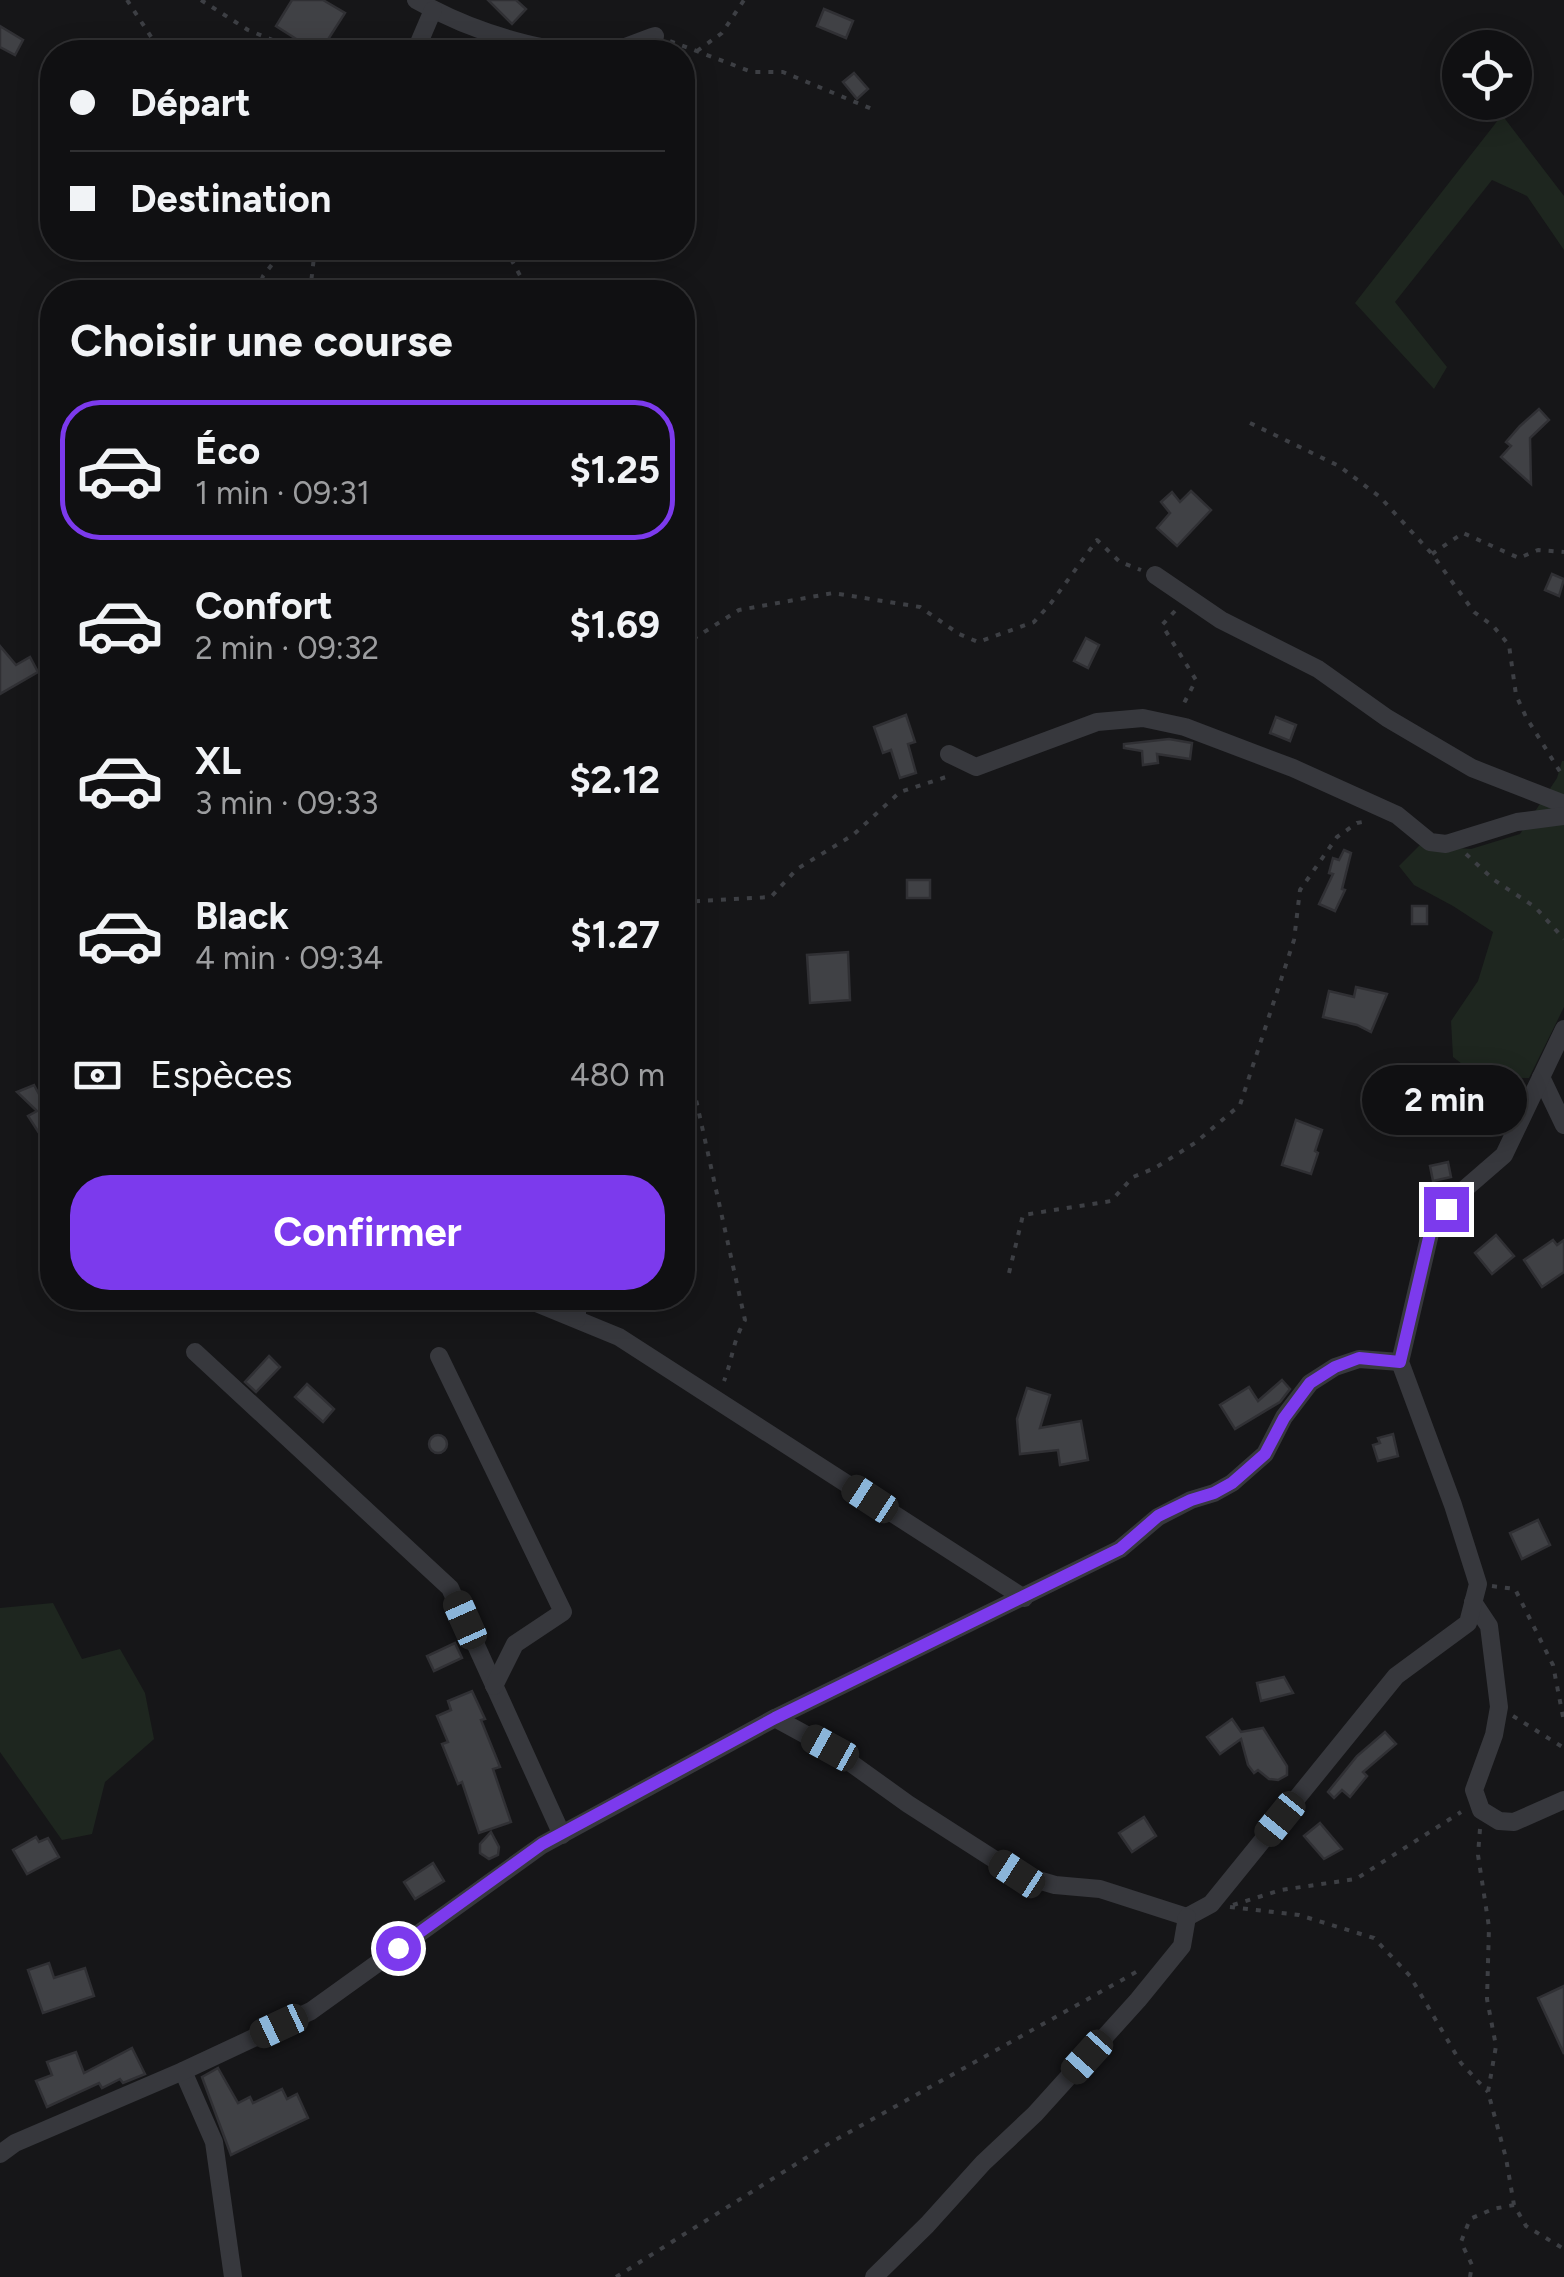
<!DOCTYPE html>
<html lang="fr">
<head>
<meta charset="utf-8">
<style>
	:root { --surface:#101012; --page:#1e1e20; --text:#f1f3f6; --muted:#9c9d9f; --line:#303032; --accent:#7c3aed }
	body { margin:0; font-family:Figtree,sans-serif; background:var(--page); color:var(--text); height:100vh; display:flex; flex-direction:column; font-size:38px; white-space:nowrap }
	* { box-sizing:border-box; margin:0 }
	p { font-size:32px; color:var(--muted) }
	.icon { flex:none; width:55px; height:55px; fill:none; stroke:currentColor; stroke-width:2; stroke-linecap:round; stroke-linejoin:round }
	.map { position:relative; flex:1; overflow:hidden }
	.details { position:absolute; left:40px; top:280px; width:655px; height:1030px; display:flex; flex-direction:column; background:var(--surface); border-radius:40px; box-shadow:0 5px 25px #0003,0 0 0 2px var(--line) }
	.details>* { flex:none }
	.banner { position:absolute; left:40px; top:40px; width:655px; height:220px; border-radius:40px; box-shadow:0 5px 25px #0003,0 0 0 2px var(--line); display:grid; align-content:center; height:220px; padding:0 30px; background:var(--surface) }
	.fabs { position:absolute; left:1442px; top:30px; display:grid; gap:20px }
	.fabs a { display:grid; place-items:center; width:90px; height:90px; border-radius:50%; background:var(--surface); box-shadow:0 5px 25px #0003,0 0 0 2px var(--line); font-size:50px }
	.end { position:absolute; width:45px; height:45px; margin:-22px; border:12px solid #7c3aed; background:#fff; box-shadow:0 0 0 5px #fff }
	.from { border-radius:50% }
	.bubble { position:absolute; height:70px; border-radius:35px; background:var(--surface); box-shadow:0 5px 25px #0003,0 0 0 2px var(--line); font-size:32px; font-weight:700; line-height:70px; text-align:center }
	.car { position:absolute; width:30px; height:60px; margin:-30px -15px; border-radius:12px; box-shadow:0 0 8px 2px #0007; background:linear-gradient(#222 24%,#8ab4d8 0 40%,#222 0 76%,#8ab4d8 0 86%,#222 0) }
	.banner b { display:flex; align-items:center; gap:35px; height:95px; font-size:38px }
	.banner b+b { border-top:2px solid var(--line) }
	.banner i { width:25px; height:25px; background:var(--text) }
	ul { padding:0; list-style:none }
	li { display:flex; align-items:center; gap:30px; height:140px; margin:0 20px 15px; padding:0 10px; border:5px solid transparent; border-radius:40px }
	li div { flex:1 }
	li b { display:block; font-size:38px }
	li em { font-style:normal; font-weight:700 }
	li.current { border-color:var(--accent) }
	li>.icon { width:90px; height:90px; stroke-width:1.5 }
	h2 { padding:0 30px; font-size:45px; line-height:120px }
	.pay { display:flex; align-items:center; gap:25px; height:110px; padding:0 30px; font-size:38px }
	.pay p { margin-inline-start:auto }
	.cta { display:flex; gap:20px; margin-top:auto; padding:20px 30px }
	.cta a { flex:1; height:115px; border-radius:40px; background:var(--accent); color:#fff; font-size:40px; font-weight:700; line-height:115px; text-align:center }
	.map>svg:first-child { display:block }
	.green { fill:#1e261f }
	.building { fill:#404145; stroke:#303034; stroke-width:2.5 }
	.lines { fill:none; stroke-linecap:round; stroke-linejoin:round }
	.path { stroke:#3d3f44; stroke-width:4; stroke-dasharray:5 8; stroke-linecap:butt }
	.minor { stroke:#37383d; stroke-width:18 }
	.route { stroke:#7c3aed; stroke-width:12 }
</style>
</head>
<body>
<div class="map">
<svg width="1564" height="2277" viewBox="0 0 1564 2277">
	<rect width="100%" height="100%" fill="#161618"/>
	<g class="green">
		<polygon points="1502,115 1564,196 1564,250 1527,196 1492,180 1395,302 1447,367 1434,389 1355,303"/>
		<polygon points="1562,761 1564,761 1564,1007 1529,1078 1479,1077 1453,1057 1451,1021 1478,981 1493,932 1453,906 1414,885 1399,866 1420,845 1471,849 1520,834 1557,778"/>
		<polygon points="53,1603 82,1659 120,1649 145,1693 154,1739 105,1782 92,1834 62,1840 0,1752 0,1608"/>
	</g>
	<g class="building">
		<polygon points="292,0 323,0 345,13 320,52 313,52 299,45 301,42 276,26"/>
		<polygon points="488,0 516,0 526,9 512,24"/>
		<polygon points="824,9 853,21 846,38 817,26"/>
		<polygon points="0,26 23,40 15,55 0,47"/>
		<polygon points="854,73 868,89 857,99 843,82"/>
		<polygon points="1539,409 1549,420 1530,438 1531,484 1501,457 1511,446 1506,442 1520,426"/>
		<polygon points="1191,491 1211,510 1177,546 1157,528 1170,513 1161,502 1172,492 1180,502"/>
		<polygon points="1552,574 1564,579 1559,596 1545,590"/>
		<polygon points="1086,638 1099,645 1088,668 1074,661"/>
		<polygon points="0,646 16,665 30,657 38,672 0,694"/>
		<polygon points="906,715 915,742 908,744 916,773 900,778 891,750 883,753 874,727"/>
		<polygon points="1276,717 1296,725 1290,741 1270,733"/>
		<polygon points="1169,739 1192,743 1190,759 1157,754 1158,763 1143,765 1142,751 1124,748 1124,744"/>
		<polygon points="1344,850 1351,853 1342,889 1345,890 1335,911 1319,904 1333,874 1329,873 1333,858 1339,860"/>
		<rect x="907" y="880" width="23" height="18"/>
		<rect x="1412" y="906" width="15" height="18"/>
		<polygon points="848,952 850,1000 810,1003 807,955"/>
		<polygon points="1356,987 1387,994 1371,1032 1357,1025 1323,1017 1329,991 1354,997"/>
		<polygon points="34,1085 52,1118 52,1153 28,1116 37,1111 17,1092"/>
		<polygon points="1296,1120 1322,1130 1315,1151 1318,1153 1311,1174 1282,1165"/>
		<polygon points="1448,1162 1451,1177 1433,1181 1430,1166"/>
		<polygon points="1496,1235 1514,1256 1492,1274 1475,1253"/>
		<polygon points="1553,1240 1557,1245 1564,1240 1564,1272 1542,1287 1524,1260"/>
		<polygon points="269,1356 280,1367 256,1392 245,1382"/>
		<polygon points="1282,1380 1290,1389 1280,1402 1235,1429 1220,1405 1249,1387 1258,1401"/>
		<polygon points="307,1384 334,1409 323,1422 295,1397"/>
		<polygon points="1027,1388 1050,1395 1040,1428 1081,1421 1088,1460 1060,1465 1058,1450 1020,1454 1017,1419"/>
		<polygon points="1393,1434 1398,1456 1378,1461 1373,1445 1380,1443 1378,1438"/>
		<circle cx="438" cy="1444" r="9"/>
		<polygon points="1538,1520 1550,1545 1522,1559 1510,1533"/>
		<polygon points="455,1643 462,1658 434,1671 427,1656"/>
		<polygon points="1284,1677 1293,1693 1261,1701 1257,1683"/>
		<polygon points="472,1691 485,1719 481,1720 500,1767 493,1769 511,1822 479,1833 462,1782 458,1784 442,1744 448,1742 437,1716 451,1710 448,1701"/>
		<polygon points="1232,1719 1241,1732 1263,1728 1287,1766 1287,1775 1278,1780 1269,1779 1258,1770 1254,1773 1248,1765 1241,1739 1220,1754 1207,1737"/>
		<polygon points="1385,1732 1396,1744 1363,1772 1367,1776 1350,1797 1342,1790 1334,1798 1328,1792 1357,1756"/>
		<polygon points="1144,1817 1156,1836 1132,1852 1119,1833"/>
		<polygon points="1320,1823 1342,1849 1324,1859 1304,1836"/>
		<polygon points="491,1832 499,1847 498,1855 489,1859 480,1853 480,1844"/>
		<polygon points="36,1837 39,1842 48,1838 59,1857 27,1874 13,1850"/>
		<polygon points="433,1863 444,1881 415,1899 404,1882"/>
		<polygon points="49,1963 54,1978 85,1968 94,1996 43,2013 28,1970"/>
		<polygon points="1564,1986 1564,2054 1538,1998"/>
		<polygon points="132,2048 145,2074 123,2083 120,2079 102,2088 99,2083 47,2107 36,2081 52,2075 47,2062 76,2052 84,2073"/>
		<polygon points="218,2068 238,2103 250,2097 253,2103 282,2089 287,2099 297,2094 308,2118 231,2155 202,2077"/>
	</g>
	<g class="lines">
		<g class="path">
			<polyline points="127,0 161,52"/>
			<polyline points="201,0 248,30 302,52"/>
			<polyline points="670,41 752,72 783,72 872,109"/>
			<polyline points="697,51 722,33 744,0"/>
			<polyline points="505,248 529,292"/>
			<polyline points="257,292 263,276 285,248"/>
			<polyline points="310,292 315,248"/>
			<polyline points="1250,423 1339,466 1380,497 1432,554 1474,612 1493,626 1509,645 1516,695 1526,717 1564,778"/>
			<polyline points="1432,554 1463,533 1519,558 1538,550 1564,552"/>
			<polyline points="1175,611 1162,625 1196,680 1182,707"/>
			<polyline points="682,646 739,610 833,593 920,607 959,634 978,642 1034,622 1051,603 1097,540 1120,562 1141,570"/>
			<polyline points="1466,854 1494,880 1535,907 1564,939"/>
			<polyline points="682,902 771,897 797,869 853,835 900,792 952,775"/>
			<path d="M682 1024 687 1059 745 1320C732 1343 733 1358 724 1381"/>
			<polyline points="1009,1273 1023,1215 1111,1201 1133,1177 1155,1168 1195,1143 1240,1105 1294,940 1300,890 1337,837 1357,823 1368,821"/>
			<polyline points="1492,1586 1515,1589 1553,1665 1564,1722"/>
			<polyline points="1513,1716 1564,1748"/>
			<polyline points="1480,1829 1478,1855 1489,1927 1487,1999 1496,2046 1488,2092 1506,2158 1514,2205 1526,2226 1564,2249"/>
			<polyline points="1233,1905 1281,1890 1356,1879 1461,1812"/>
			<polyline points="1230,1907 1299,1915 1374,1938 1410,1976 1461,2063 1488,2092"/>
			<polyline points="616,2277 828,2144 1138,1971"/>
			<polyline points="1470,2277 1472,2265 1461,2242 1470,2219 1493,2209 1514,2205"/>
		</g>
		<g class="minor">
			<path d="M416 0C468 30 559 62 618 49 630 46 642 40 655 36"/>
			<polyline points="415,52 433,10"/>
			<polyline points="1155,575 1221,620 1318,669 1387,718 1472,768 1564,804"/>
			<polyline points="949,754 976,767 1097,722 1143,718 1185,727 1293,768 1397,815 1430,842 1446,844 1517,822 1564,816"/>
			<polyline points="1541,1077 1564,1125"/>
			<polyline points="524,1298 619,1337 1024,1598"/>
			<polyline points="577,1319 577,1298"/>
			<polyline points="195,1352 450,1588 562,1835"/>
			<polyline points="439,1356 563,1612 515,1644 494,1686"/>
			<polyline points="1473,1602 1489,1626 1499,1707 1494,1735 1474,1790 1481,1810 1499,1821 1514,1822 1564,1800"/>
			<polyline points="775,1718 1120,1549 1158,1517 1191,1500 1214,1493 1232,1483 1265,1454 1284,1417 1310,1383 1335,1367 1359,1359 1400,1362"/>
			<polyline points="183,2071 214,2142 233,2277"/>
			<polyline points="0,2154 15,2143 183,2071 311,2011 542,1845 775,1718 830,1748 908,1804 1017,1874 1055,1885 1100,1889 1187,1917 1211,1904 1396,1676 1468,1623 1478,1584 1453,1505 1400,1362 1432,1225 1459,1194 1504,1155 1564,1029"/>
			<polyline points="874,2277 927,2225 983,2163 1035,2114 1138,2000 1182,1946 1187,1917"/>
		</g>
	</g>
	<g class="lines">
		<polyline class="route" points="398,1948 542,1844 775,1718 1120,1549 1158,1516 1191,1500 1214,1493 1232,1483 1248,1469 1265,1454 1284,1418 1310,1383 1335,1367 1359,1358 1400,1362 1432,1225 1446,1209"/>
	</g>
</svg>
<div class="fabs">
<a><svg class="icon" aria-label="locate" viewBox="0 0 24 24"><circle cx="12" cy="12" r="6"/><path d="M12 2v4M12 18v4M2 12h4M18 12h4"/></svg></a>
</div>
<i class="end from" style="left:398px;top:1948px"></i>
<i class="end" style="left:1446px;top:1209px"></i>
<div class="bubble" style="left:1362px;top:1065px;width:165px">2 min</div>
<i class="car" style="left:870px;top:1499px;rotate:303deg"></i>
<i class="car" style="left:465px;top:1620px;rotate:336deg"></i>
<i class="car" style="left:830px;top:1748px;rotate:299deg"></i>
<i class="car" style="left:1280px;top:1819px;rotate:219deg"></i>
<i class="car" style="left:1017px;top:1874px;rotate:303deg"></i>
<i class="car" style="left:279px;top:2026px;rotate:245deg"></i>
<i class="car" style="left:1087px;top:2057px;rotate:222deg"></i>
<div class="banner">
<b><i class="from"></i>Départ</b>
<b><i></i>Destination</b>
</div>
<section class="details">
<h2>Choisir une course</h2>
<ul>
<li class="current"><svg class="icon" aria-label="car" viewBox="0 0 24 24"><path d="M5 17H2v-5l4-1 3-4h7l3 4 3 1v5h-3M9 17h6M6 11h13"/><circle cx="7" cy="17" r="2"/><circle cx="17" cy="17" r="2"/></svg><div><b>Éco</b><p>1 min · 09:31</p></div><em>$1.25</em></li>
<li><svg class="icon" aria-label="car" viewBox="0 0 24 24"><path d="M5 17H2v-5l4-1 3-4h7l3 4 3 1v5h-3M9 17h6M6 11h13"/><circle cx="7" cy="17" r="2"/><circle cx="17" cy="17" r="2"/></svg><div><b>Confort</b><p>2 min · 09:32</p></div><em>$1.69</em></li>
<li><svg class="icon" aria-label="car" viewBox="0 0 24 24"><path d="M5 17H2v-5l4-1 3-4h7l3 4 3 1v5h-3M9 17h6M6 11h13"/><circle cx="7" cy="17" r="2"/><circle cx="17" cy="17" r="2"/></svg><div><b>XL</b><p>3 min · 09:33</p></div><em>$2.12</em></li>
<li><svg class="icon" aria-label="car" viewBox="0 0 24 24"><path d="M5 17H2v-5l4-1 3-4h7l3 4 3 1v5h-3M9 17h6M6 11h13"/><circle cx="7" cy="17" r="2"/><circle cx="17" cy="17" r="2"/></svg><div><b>Black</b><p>4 min · 09:34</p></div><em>$1.27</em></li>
</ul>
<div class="pay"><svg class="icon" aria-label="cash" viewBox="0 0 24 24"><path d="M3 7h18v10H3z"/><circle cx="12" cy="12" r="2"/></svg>Espèces<p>480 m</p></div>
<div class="cta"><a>Confirmer</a></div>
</section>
</div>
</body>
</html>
